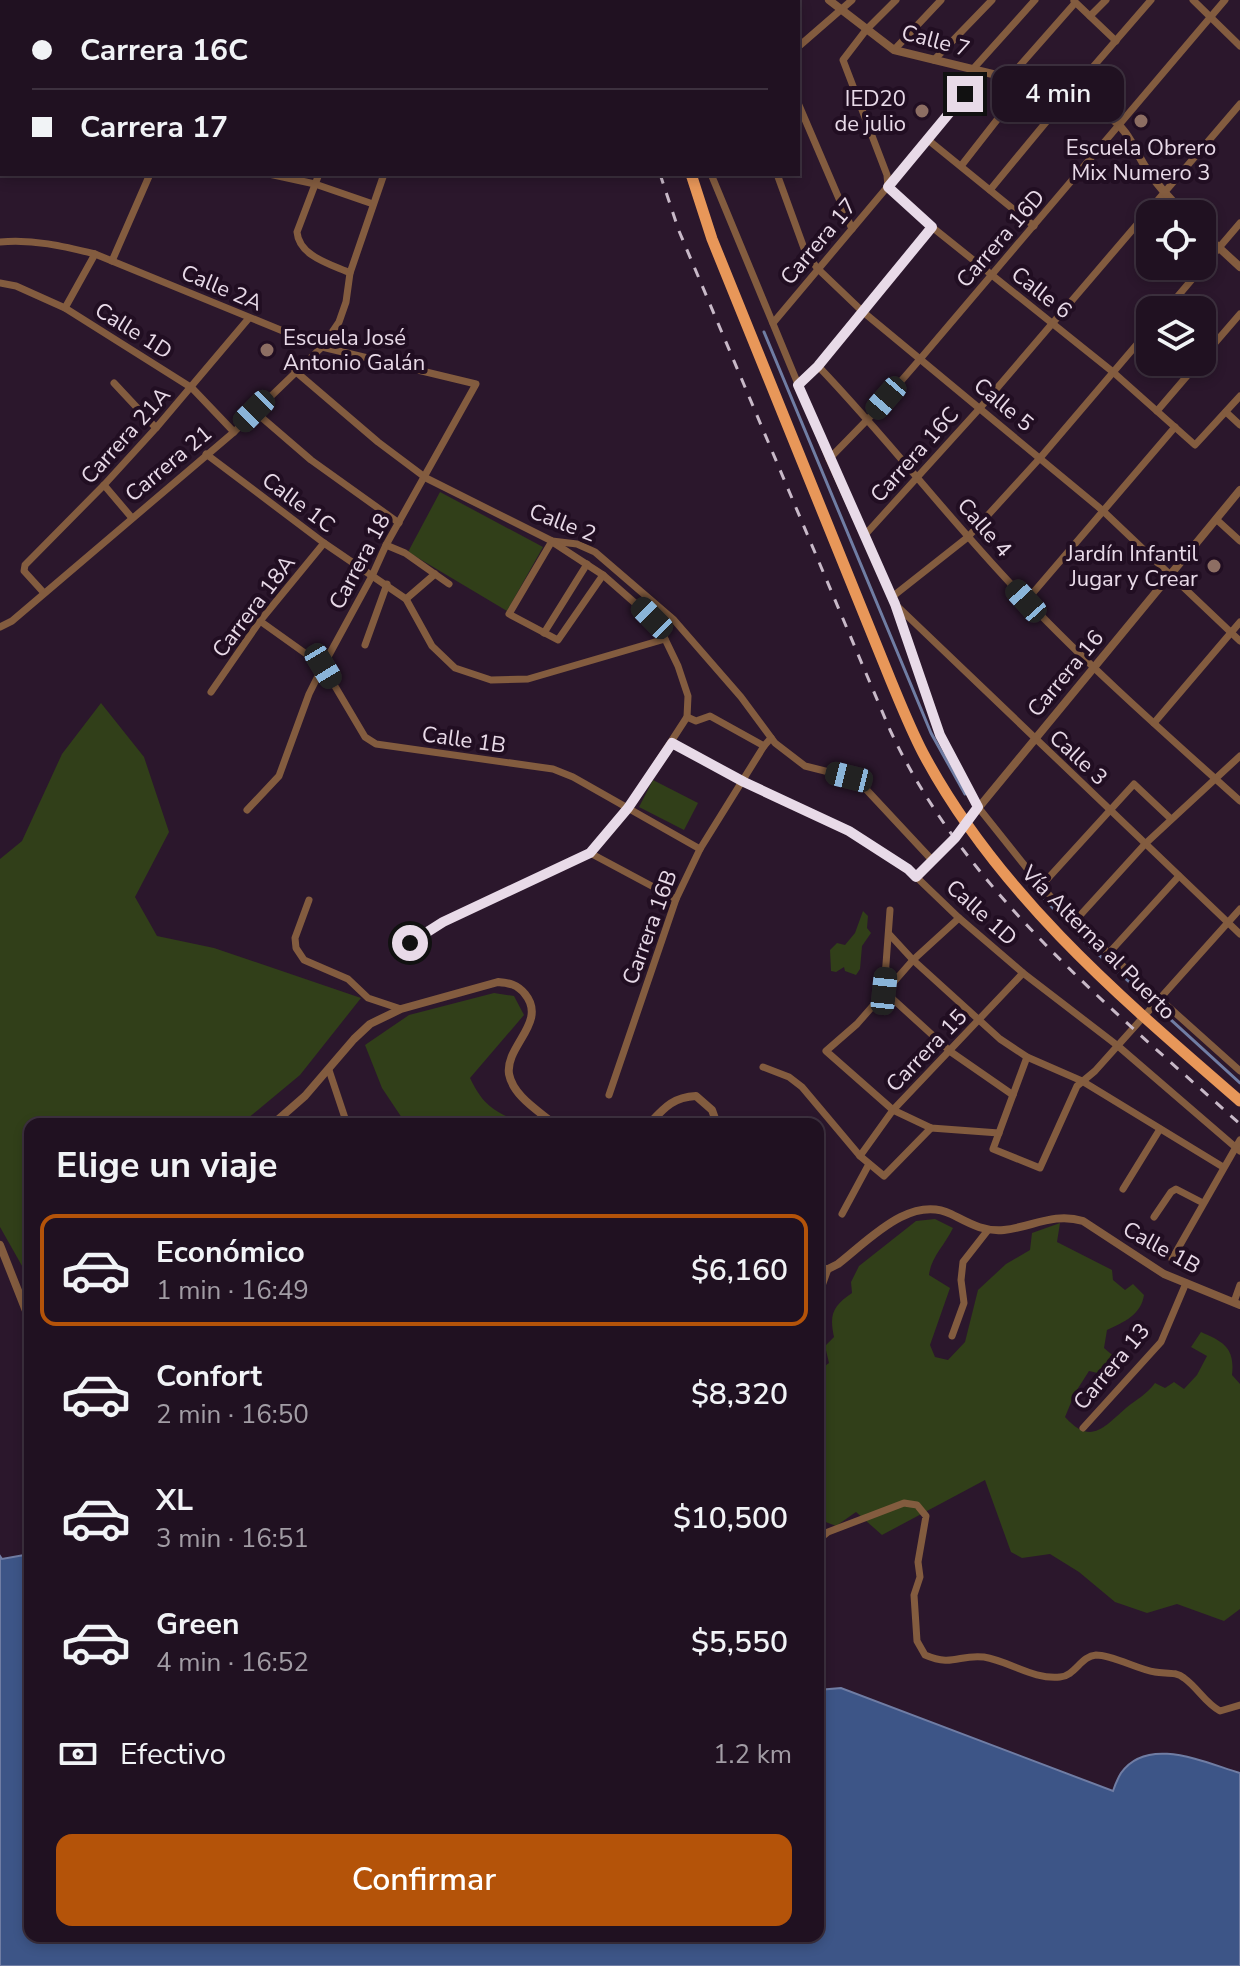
<!DOCTYPE html>
<html lang="es">
<head>
<meta charset="utf-8">
<style>
	:root { --surface:#201121; --page:#2d1f2e; --text:#f1f3f6; --muted:#a29da5; --line:#3d313f; --accent:#b45309 }
	body { margin:0; font-family:"Nunito Sans",sans-serif; background:var(--page); color:var(--text); height:100vh; display:flex; flex-direction:column; font-size:30px; white-space:nowrap }
	* { box-sizing:border-box; margin:0 }
	p { font-size:26px; color:var(--muted) }
	.icon { flex:none; width:44px; height:44px; fill:none; stroke:currentColor; stroke-width:2; stroke-linecap:round; stroke-linejoin:round }
	.map { position:relative; flex:1; overflow:hidden }
	.panel { position:absolute; left:24px; top:1118px; width:800px; height:824px; display:flex; flex-direction:column; background:var(--surface); border-radius:16px; box-shadow:0 4px 12px #0003,0 0 0 2px var(--line) }
	.panel>* { flex:none }
	.hud { position:absolute; left:0px; top:0px; width:800px; height:176px; box-shadow:0 4px 12px #0003,0 0 0 2px var(--line); display:grid; align-content:center; height:176px; padding:0 32px; background:var(--surface) }
	.fabs { position:absolute; left:1136px; top:200px; display:grid; gap:16px }
	.fabs a { display:grid; place-items:center; width:80px; height:80px; border-radius:16px; background:var(--surface); box-shadow:0 4px 12px #0003,0 0 0 2px var(--line); font-size:40px }
	.end { position:absolute; width:36px; height:36px; margin:-18px; border:10px solid #e8dae8; background:#111; box-shadow:0 0 0 4px #111 }
	.from { border-radius:50% }
	.bubble { position:absolute; height:56px; border-radius:16px; background:var(--surface); box-shadow:0 4px 12px #0003,0 0 0 2px var(--line); font-size:26px; font-weight:600; line-height:56px; text-align:center }
	.car { position:absolute; width:24px; height:48px; margin:-24px -12px; border-radius:10px; box-shadow:0 0 6px 2px #0007; background:linear-gradient(#222 24%,#8ab4d8 0 40%,#222 0 76%,#8ab4d8 0 86%,#222 0) }
	.hud b { display:flex; align-items:center; gap:28px; height:76px; font-size:30px }
	.hud b+b { border-top:2px solid var(--line) }
	.hud i { width:20px; height:20px; background:var(--text) }
	ul { padding:0; list-style:none }
	li { display:flex; align-items:center; gap:24px; height:112px; margin:0 16px 12px; padding:0 16px; border:4px solid transparent; border-radius:16px }
	li div { flex:1 }
	li b { display:block; font-size:30px }
	li em { font-style:normal; font-weight:600 }
	li.current { border-color:var(--accent) }
	li>.icon { width:72px; height:72px; stroke-width:1.5 }
	h2 { padding:0 32px; font-size:36px; line-height:96px }
	.pay { display:flex; align-items:center; gap:20px; height:88px; padding:0 32px; font-size:30px }
	.pay p { margin-inline-start:auto }
	.primary-button { display:flex; gap:16px; margin-top:auto; padding:16px 32px }
	.primary-button a { flex:1; height:92px; border-radius:16px; background:var(--accent); color:#fff; font-size:32px; font-weight:600; line-height:92px; text-align:center }
	.map>svg:first-child { display:block }
	.green { fill:#313f19 }
	.water { fill:#3d5587; stroke:#707da4; stroke-width:2 }
	.lines { fill:none; stroke-linecap:round; stroke-linejoin:round }
	.stream { stroke:#707da4; stroke-width:3 }
	.minor { stroke:#835c3f; stroke-width:7 }
	.tertiary { stroke:#835c3f; stroke-width:8 }
	.secondary { stroke:#bc7d4e; stroke-width:9 }
	.primary { stroke:#e89759; stroke-width:11 }
	.rail { stroke:#c8b9c8; stroke-width:3; stroke-dasharray:10 10; stroke-linecap:butt }
	.route { stroke:#e8dae8; stroke-width:10 }
	.education-dot { fill:#8d6e63; stroke:#210e22; stroke-width:3 }
	.labels { text-anchor:middle; stroke-width:8; stroke-linejoin:round; paint-order:stroke }
	.street-label { font-size:22px; fill:#e8dae8; stroke:#210e22 }
	.poi-label { font-size:22px; fill:#e8dae8; stroke:#210e22; text-anchor:end }
</style>
</head>
<body>
<div class="map">
<svg width="1240" height="1966" viewBox="0 0 1240 1966">
	<rect width="100%" height="100%" fill="#2b172c"/>
	<g class="green">
		<polygon points="440,492 543,547 507,611 408,552"/>
		<polygon points="101,703 144,757 169,832 135,897 157,936 214,948 361,998 300,1075 241,1124 30,1124 30,1280 0,1227 0,859 22,841 62,754"/>
		<polygon points="653,780 698,803 684,830 639,807"/>
		<polygon points="863,911 868,916 867,928 871,933 862,946 860,969 856,975 845,971 844,967 836,972 831,971 830,950 837,943 845,945 855,933"/>
		<path d="M494 993 514 996 524 1015 470 1078C483 1106 496 1113 525 1124H406L382 1088 365 1045 409 1015Z"/>
		<path d="M935 1219 953 1228C945 1245 931 1257 929 1275L950 1288 930 1345 935 1357 948 1360 965 1342 978 1290 1006 1264 1030 1250 1032 1233 1060 1223 1057 1242 1112 1270 1113 1280 1125 1290 1133 1284 1144 1295C1141 1315 1124 1322 1107 1330L1104 1348 1117 1359 1106 1375 1089 1371 1075 1393 1065 1417C1091 1446 1104 1427 1126 1408 1137 1399 1146 1395 1155 1383L1165 1388 1174 1382 1184 1389 1197 1375 1207 1356 1191 1347 1201 1332C1224 1342 1235 1348 1232 1375L1240 1384V1609L1224 1621 1177 1604 1147 1613 1115 1602 1079 1572 1050 1554 1022 1558 1011 1552 985 1480 882 1535 856 1512 836 1526 818 1519V1371L829 1363 825 1346 834 1337C829 1314 833 1306 852 1293L851 1282 859 1266 916 1221Z"/>
	</g>
	<path class="water" d="M30 1554V1936H818V1690L841 1688 1113 1791C1115 1785 1118 1778 1121 1773 1148 1735 1205 1763 1240 1773V1966H0V1556L2 1559Z"/>
	<g class="lines">
		<g class="stream">
			<polyline points="764,332 931,733 965,794"/>
			<polyline points="1036,890 1090,947 1144,995"/>
			<polyline points="1158,1008 1240,1083"/>
		</g>
		<g class="minor">
			<polyline points="102,0 107,2"/>
			<polyline points="239,0 244,2"/>
			<polyline points="649,0 650,2"/>
			<polyline points="681,0 683,2"/>
			<polyline points="749,0 751,2"/>
			<polyline points="896,0 866,30 843,60 887,175 888,187 932,227 1113,372 1195,445 1240,396"/>
			<polyline points="1193,0 1240,46"/>
			<polyline points="1074,1 1116,41"/>
			<polyline points="226,2 227,0"/>
			<polyline points="323,2 324,0"/>
			<polyline points="387,2 388,0"/>
			<polyline points="456,2 457,0"/>
			<polyline points="1090,16 1106,0"/>
			<polyline points="0,23 2,24"/>
			<polyline points="798,47 852,0"/>
			<polyline points="894,50 941,0"/>
			<polyline points="934,60 992,0"/>
			<polyline points="973,69 1035,0"/>
			<polyline points="1009,78 1075,3"/>
			<polyline points="798,103 852,229"/>
			<polyline points="0,110 2,111"/>
			<polyline points="927,139 1034,226"/>
			<polyline points="0,154 2,155"/>
			<polyline points="961,166 1025,84"/>
			<polyline points="182,174 217,174"/>
			<polyline points="269,174 315,184 373,204"/>
			<path d="M319 174 297 232C299 256 330 264 350 273"/>
			<polyline points="711,174 829,459 895,604 940,735 978,807 1041,886 1074,922 1240,1071"/>
			<polyline points="777,174 805,251 817,268 862,311 1102,510 1240,641"/>
			<polyline points="990,190 1066,98 1151,0"/>
			<path d="M0 242C33 239 63 246 95 254L322 347 476 384 386 545 372 576 323 666 309 694 279 776 247 810"/>
			<polyline points="112,261 150,174"/>
			<polyline points="0,283 16,286 65,308 192,388 234,432"/>
			<polyline points="65,308 95,254"/>
			<polyline points="1166,310 1240,223"/>
			<polyline points="773,323 984,72"/>
			<polyline points="1202,358 1240,314"/>
			<path d="M818 366C891 442 954 526 1028 602 1095 672 1168 736 1240 801"/>
			<polyline points="295,371 378,442 426,478 552,541 577,544 595,552 674,620 741,697 775,743 805,766 849,777 863,786 932,860"/>
			<polyline points="114,383 156,428"/>
			<polyline points="798,385 818,366 932,227"/>
			<polyline points="254,411 311,460 399,523"/>
			<polyline points="1157,411 1199,362"/>
			<polyline points="1226,412 1240,425"/>
			<polyline points="206,454 324,543 406,599 432,646 455,668 491,680 528,679 665,639"/>
			<polyline points="829,459 869,418 921,358 1225,0"/>
			<polyline points="104,485 132,518"/>
			<polyline points="1216,519 1240,541"/>
			<polyline points="864,536 980,408 1240,104"/>
			<polyline points="552,541 509,614 558,640 603,575"/>
			<polyline points="386,545 405,553 449,584"/>
			<polyline points="44,593 24,571 25,565 104,485 156,428 249,318"/>
			<polyline points="892,597 968,537 1040,458 1150,329"/>
			<polyline points="406,599 435,574"/>
			<polyline points="1026,601 1175,427"/>
			<polyline points="897,606 1240,934"/>
			<polyline points="260,621 323,666 365,737 376,744 553,769 573,777 700,849"/>
			<polyline points="0,627 12,621 234,432 322,347 339,322 346,302 350,273 384,174"/>
			<polyline points="544,633 587,564"/>
			<polyline points="365,645 387,584"/>
			<polyline points="211,692 260,621 324,543"/>
			<polyline points="687,717 696,721 710,716 764,746"/>
			<polyline points="1154,723 1240,622"/>
			<polyline points="672,743 744,782 849,831 908,869 959,918 1023,973 1118,1046 1240,1151"/>
			<polyline points="590,853 676,899"/>
			<polyline points="916,877 955,838 966,823"/>
			<polyline points="1041,886 1134,784 1171,819"/>
			<polyline points="309,900 295,938 296,948 304,960 348,979 368,998 401,1009"/>
			<polyline points="890,910 884,991 951,1052 1013,1095"/>
			<polyline points="959,918 913,960 857,1024 826,1051 893,1110 931,1128 999,1133"/>
			<polyline points="1074,922 1145,844 1240,756"/>
			<polyline points="890,935 913,960 1000,1039 1027,1057 1082,1081 1223,1167"/>
			<polyline points="410,943 443,922 590,853 628,808 687,717 688,696 678,666 665,639 652,618 603,575 554,543"/>
			<polyline points="1108,954 1179,876"/>
			<polyline points="1027,1057 993,1149 1040,1168 1077,1086 1095,1071 1240,909"/>
			<polyline points="763,1067 789,1077 802,1087 860,1156 884,1176 931,1128"/>
			<polyline points="329,1070 347,1124"/>
			<polyline points="609,1095 676,899 700,849 764,746 771,738"/>
			<polyline points="860,1156 893,1110 1023,973"/>
			<polyline points="1123,1189 1160,1129"/>
			<polyline points="842,1214 869,1164"/>
			<polyline points="1154,1217 1171,1192 1176,1189 1203,1203"/>
			<polyline points="1172,1259 1240,1140"/>
			<polyline points="818,1297 828,1269"/>
			<polyline points="1234,1302 1240,1285"/>
			<polyline points="952,1336 964,1303 961,1280 963,1262 988,1230"/>
			<polyline points="1083,1428 1161,1342 1186,1283"/>
			<path d="M818 1540 828 1532 904 1503 917 1505 926 1516 918 1562 920 1577 914 1595 917 1641 925 1655C953 1667 959 1654 984 1657 1009 1661 1034 1680 1060 1677 1075 1676 1081 1656 1096 1655 1113 1655 1137 1669 1155 1672 1165 1674 1176 1671 1184 1678 1198 1688 1205 1703 1220 1711L1240 1705"/>
		</g>
		<g class="tertiary">
			<path d="M829 0 894 50 1009 78 1108 116C1128 129 1134 149 1146 168 1157 185 1171 200 1185 214"/>
			<polyline points="1202,232 1240,267"/>
			<polyline points="966,823 1240,490"/>
			<path d="M273 1124 305 1096 354 1039 370 1024 401 1009 498 982C509 983 517 984 525 994 548 1022 505 1046 509 1074 513 1096 539 1111 554 1124"/>
			<path d="M649 1124C664 1108 673 1097 696 1096L712 1110 717 1124"/>
			<polyline points="0,1245 30,1321"/>
			<path d="M818 1269H828L838 1264C868 1241 910 1194 951 1214 969 1223 983 1232 1004 1230 1032 1227 1054 1212 1083 1221L1164 1274 1240 1305"/>
		</g>
		<polyline class="secondary" points="658,2 660,0"/>
		<g class="primary">
			<polyline points="634,0 635,2"/>
			<path d="M691 174 712 239 891 681C901 705 911 730 923 753 998 894 1121 998 1240 1101"/>
		</g>
		<g class="rail">
			<polyline points="614,0 615,2"/>
			<path d="M660 174 679 231 890 730C965 891 1111 1008 1240 1124"/>
		</g>
	</g>
	<g class="lines">
		<polyline class="route" points="410,943 443,922 590,853 628,808 672,743 744,782 849,831 908,869 916,877 955,838 978,807 940,735 895,604 798,385 818,366 932,227 888,187 965,94"/>
	</g>
	<g class="education-dot">
		<circle cx="922" cy="111" r="8"/>
		<circle cx="1141" cy="121" r="8"/>
		<circle cx="267" cy="350" r="8"/>
		<circle cx="1214" cy="566" r="8"/>
	</g>
	<g class="labels">
		<g class="street-label">
			<text transform="translate(936 40) rotate(15)" y="8">Calle 7</text>
			<text transform="translate(1000 238) rotate(-49)" y="8">Carrera 16D</text>
			<text transform="translate(818 241) rotate(-50)" y="8">Carrera 17</text>
			<text transform="translate(222 287) rotate(23)" y="8">Calle 2A</text>
			<text transform="translate(1042 292) rotate(38)" y="8">Calle 6</text>
			<text transform="translate(134 330) rotate(32)" y="8">Calle 1D</text>
			<text transform="translate(1004 404) rotate(40)" y="8">Calle 5</text>
			<text transform="translate(125 435) rotate(-48)" y="8">Carrera 21A</text>
			<text transform="translate(914 454) rotate(-48)" y="8">Carrera 16C</text>
			<text transform="translate(168 463) rotate(-40)" y="8">Carrera 21</text>
			<text transform="translate(299 502) rotate(37)" y="8">Calle 1C</text>
			<text transform="translate(563 522) rotate(21)" y="8">Calle 2</text>
			<text transform="translate(985 527) rotate(49)" y="8">Calle 4</text>
			<text transform="translate(359 561) rotate(-62)" y="8">Carrera 18</text>
			<text transform="translate(253 606) rotate(-53)" y="8">Carrera 18A</text>
			<text transform="translate(1065 673) rotate(-50)" y="8">Carrera 16</text>
			<text transform="translate(464 739) rotate(8)" y="8">Calle 1B</text>
			<text transform="translate(1079 757) rotate(43)" y="8">Calle 3</text>
			<text transform="translate(982 912) rotate(42)" y="8">Calle 1D</text>
			<text transform="translate(649 927) rotate(-70)" y="8">Carrera 16B</text>
			<text transform="translate(1099 942) rotate(45)" y="8">Vía Alterna al Puerto</text>
			<text transform="translate(926 1050) rotate(-46)" y="8">Carrera 15</text>
			<text transform="translate(1162 1247) rotate(29)" y="8">Calle 1B</text>
			<text transform="translate(1111 1366) rotate(-50)" y="8">Carrera 13</text>
		</g>
		<g class="poi-label">
			<text x="906" y="106">IED20<tspan x="906" dy="25">de julio</tspan></text>
			<text x="1141" y="155" text-anchor="middle">Escuela Obrero<tspan x="1141" dy="25">Mix Numero 3</tspan></text>
			<text x="283" y="345" text-anchor="start">Escuela José<tspan x="283" dy="25">Antonio Galán</tspan></text>
			<text x="1198" y="561">Jardín Infantil<tspan x="1198" dy="25">Jugar y Crear</tspan></text>
		</g>
	</g>
</svg>
<div class="fabs">
<a><svg class="icon" aria-label="locate" viewBox="0 0 24 24"><circle cx="12" cy="12" r="6"/><path d="M12 2v4M12 18v4M2 12h4M18 12h4"/></svg></a>
<a><svg class="icon" aria-label="layers" viewBox="0 0 24 24"><path d="M12 4l9 5-9 5-9-5zM3 14l9 5 9-5"/></svg></a>
</div>
<i class="end from" style="left:410px;top:943px"></i>
<i class="end" style="left:965px;top:94px"></i>
<div class="bubble" style="left:992px;top:66px;width:132px">4 min</div>
<i class="car" style="left:886px;top:398px;rotate:221deg"></i>
<i class="car" style="left:254px;top:411px;rotate:225deg"></i>
<i class="car" style="left:1026px;top:601px;rotate:318deg"></i>
<i class="car" style="left:652px;top:618px;rotate:315deg"></i>
<i class="car" style="left:323px;top:666px;rotate:149deg"></i>
<i class="car" style="left:849px;top:777px;rotate:284deg"></i>
<i class="car" style="left:884px;top:991px;rotate:6deg"></i>
<div class="hud">
<b><i class="from"></i>Carrera 16C</b>
<b><i></i>Carrera 17</b>
</div>
<section class="panel">
<h2>Elige un viaje</h2>
<ul>
<li class="current"><svg class="icon" aria-label="car" viewBox="0 0 24 24"><path d="M5 17H2v-5l4-1 3-4h7l3 4 3 1v5h-3M9 17h6M6 11h13"/><circle cx="7" cy="17" r="2"/><circle cx="17" cy="17" r="2"/></svg><div><b>Económico</b><p>1 min · 16:49</p></div><em>$6,160</em></li>
<li><svg class="icon" aria-label="car" viewBox="0 0 24 24"><path d="M5 17H2v-5l4-1 3-4h7l3 4 3 1v5h-3M9 17h6M6 11h13"/><circle cx="7" cy="17" r="2"/><circle cx="17" cy="17" r="2"/></svg><div><b>Confort</b><p>2 min · 16:50</p></div><em>$8,320</em></li>
<li><svg class="icon" aria-label="car" viewBox="0 0 24 24"><path d="M5 17H2v-5l4-1 3-4h7l3 4 3 1v5h-3M9 17h6M6 11h13"/><circle cx="7" cy="17" r="2"/><circle cx="17" cy="17" r="2"/></svg><div><b>XL</b><p>3 min · 16:51</p></div><em>$10,500</em></li>
<li><svg class="icon" aria-label="car" viewBox="0 0 24 24"><path d="M5 17H2v-5l4-1 3-4h7l3 4 3 1v5h-3M9 17h6M6 11h13"/><circle cx="7" cy="17" r="2"/><circle cx="17" cy="17" r="2"/></svg><div><b>Green</b><p>4 min · 16:52</p></div><em>$5,550</em></li>
</ul>
<div class="pay"><svg class="icon" aria-label="cash" viewBox="0 0 24 24"><path d="M3 7h18v10H3z"/><circle cx="12" cy="12" r="2"/></svg>Efectivo<p>1.2 km</p></div>
<div class="primary-button"><a>Confirmar</a></div>
</section>
</div>
</body>
</html>
